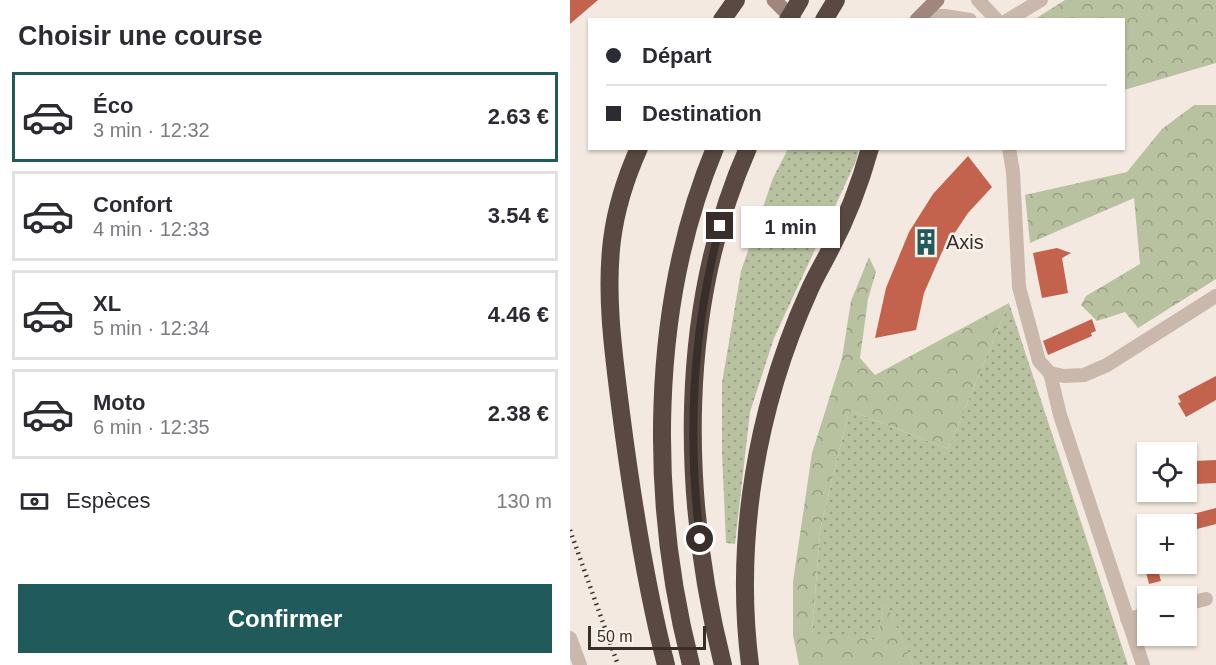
<!DOCTYPE html>
<html lang="fr">
<head>
<meta charset="utf-8">
<style>
	:root { --surface:#fff; --page:#f7f7f7; --text:#2b2b33; --muted:#7c7c81; --line:#e1e1e2; --accent:#205a5a }
	body { margin:0; font-family:Helvetica,sans-serif; background:var(--page); color:var(--text); height:100vh; display:flex; flex-direction:column; font-size:22px; white-space:nowrap }
	* { box-sizing:border-box; margin:0 }
	p { font-size:20px; color:var(--muted) }
	.icon { flex:none; width:33px; height:33px; fill:none; stroke:currentColor; stroke-width:2; stroke-linecap:round; stroke-linejoin:round }
	.map { position:relative; flex:1; overflow:hidden }
	.details { display:flex; flex-direction:column; background:var(--surface); width:570px }
	.details>* { flex:none }
	.guide { position:absolute; left:18px; top:18px; width:537px; height:132px; border-radius:0px; box-shadow:0 2px 4px #0004; display:grid; align-content:center; height:132px; padding:0 18px; background:var(--surface) }
	.buttons { position:absolute; left:567px; top:442px; display:grid; gap:12px }
	.buttons a { display:grid; place-items:center; width:60px; height:60px; border-radius:0px; background:var(--surface); box-shadow:0 2px 4px #0004; font-size:30px }
	.scale { position:absolute; left:18px; bottom:15px; width:118px; box-sizing:border-box; padding-left:6px; border:3px solid #392e2a; border-top:0; font-size:16px; line-height:21px; white-space:nowrap; color:#392e2a; -webkit-text-stroke:4px #faf3ec; paint-order:stroke }
	.end { position:absolute; width:27px; height:27px; margin:-14px; border:8px solid #392e2a; background:#fff; box-shadow:0 0 0 3px #fff }
	.from { border-radius:50% }
	.bubble { position:absolute; height:42px; border-radius:0px; background:var(--surface); box-shadow:0 2px 4px #0004; font-size:20px; font-weight:600; line-height:42px; text-align:center }
	.guide b { display:flex; align-items:center; gap:21px; height:57px; font-size:22px }
	.guide b+b { border-top:2px solid var(--line) }
	.guide i { width:15px; height:15px; background:var(--text) }
	ul { padding:0; list-style:none }
	li { display:flex; align-items:center; gap:18px; height:90px; margin:0 12px 9px; padding:0 6px; border:3px solid var(--line); border-radius:0px }
	li div { flex:1 }
	li b { display:block; font-size:22px }
	li em { font-style:normal; font-weight:600 }
	li.selected { border-color:var(--accent) }
	li>.icon { width:54px; height:54px; stroke-width:1.5 }
	h2 { padding:0 18px; font-size:27px; line-height:72px }
	.pay { display:flex; align-items:center; gap:15px; height:66px; padding:0 18px; font-size:22px }
	.pay p { margin-inline-start:auto }
	.button { display:flex; gap:12px; margin-top:auto; padding:12px 18px }
	.button a { flex:1; height:69px; border-radius:0px; background:var(--accent); color:#fff; font-size:24px; font-weight:600; line-height:69px; text-align:center }
	main { display:flex; flex:1; min-height:0 }
	.map>svg:first-child { display:block }
	.green { fill:url(#green-dots) }
	.forest { fill:url(#forest-crowns) }
	.building { fill:#c3624d }
	.lines { fill:none; stroke-linecap:round; stroke-linejoin:round }
	.street { stroke:#cbb8ac; stroke-width:14 }
	.secondary { stroke:#9f877d; stroke-width:15 }
	.highway { stroke:#5a4842; stroke-width:18 }
	.rail { stroke:#392e2a; stroke-width:4.5; stroke-dasharray:1.5 4.5; stroke-linecap:butt }
	.route { stroke:#392e2a; stroke-width:8 }
	.labels { text-anchor:middle; stroke-width:5; stroke-linejoin:round; paint-order:stroke }
	.poi-label { font-size:20px; fill:#392e2a; stroke:#faf3ec; text-anchor:start }
</style>
</head>
<body>
<main>
<section class="details">
<h2>Choisir une course</h2>
<ul>
<li class="selected"><svg class="icon" aria-label="car" viewBox="0 0 24 24"><path d="M5 17H2v-5l4-1 3-4h7l3 4 3 1v5h-3M9 17h6M6 11h13"/><circle cx="7" cy="17" r="2"/><circle cx="17" cy="17" r="2"/></svg><div><b>Éco</b><p>3 min · 12:32</p></div><em>2.63 €</em></li>
<li><svg class="icon" aria-label="car" viewBox="0 0 24 24"><path d="M5 17H2v-5l4-1 3-4h7l3 4 3 1v5h-3M9 17h6M6 11h13"/><circle cx="7" cy="17" r="2"/><circle cx="17" cy="17" r="2"/></svg><div><b>Confort</b><p>4 min · 12:33</p></div><em>3.54 €</em></li>
<li><svg class="icon" aria-label="car" viewBox="0 0 24 24"><path d="M5 17H2v-5l4-1 3-4h7l3 4 3 1v5h-3M9 17h6M6 11h13"/><circle cx="7" cy="17" r="2"/><circle cx="17" cy="17" r="2"/></svg><div><b>XL</b><p>5 min · 12:34</p></div><em>4.46 €</em></li>
<li><svg class="icon" aria-label="car" viewBox="0 0 24 24"><path d="M5 17H2v-5l4-1 3-4h7l3 4 3 1v5h-3M9 17h6M6 11h13"/><circle cx="7" cy="17" r="2"/><circle cx="17" cy="17" r="2"/></svg><div><b>Moto</b><p>6 min · 12:35</p></div><em>2.38 €</em></li>
</ul>
<div class="pay"><svg class="icon" aria-label="cash" viewBox="0 0 24 24"><path d="M3 7h18v10H3z"/><circle cx="12" cy="12" r="2"/></svg>Espèces<p>130 m</p></div>
<div class="button"><a>Confirmer</a></div>
</section>
<div class="map">
<svg width="646" height="665" viewBox="0 0 646 665">
	<defs>
		<pattern id="green-dots" width="8" height="8" patternUnits="userSpaceOnUse" patternTransform="scale(1.5)"><rect width="8" height="8" fill="#b9c2a0"/><path d="M2 2h.1M6 6h.1" fill="none" stroke="#979e83" stroke-width="1.8" stroke-linecap="round"/></pattern>
		<pattern id="forest-crowns" width="20" height="18" patternUnits="userSpaceOnUse" patternTransform="scale(1.5)"><rect width="20" height="18" fill="#b9c2a0"/><path d="M2 6a3 3 0 1 1 6 0M12 15a3 3 0 1 1 6 0" fill="none" stroke="#979e83"/></pattern>
	</defs>
	<rect width="100%" height="100%" fill="#f3e9e0"/>
	<g class="green">
		<polygon points="218,149 289,149 286,161 204,338 180,412 165,544 156,543 152,452 152,383 171,271 203,178"/>
		<polygon points="439,303 558,665 343,665 315,601 307,640 242,635 250,530 279,410 378,449"/>
	</g>
	<g class="forest">
		<polygon points="495,0 646,0 646,63 554,90 554,20 465,19"/>
		<polygon points="624,105 646,105 646,279 568,328 555,312 527,321 511,305 516,296 570,264 564,198 460,243 455,195 557,172 592,129"/>
		<polygon points="299,257 306,272 298,299 290,358 305,375 439,303 378,449 279,410 250,530 242,634 307,640 315,600 343,665 229,665 223,635 223,582 242,453 272,358 281,301"/>
	</g>
	<g class="building">
		<polygon points="0,0 28,0 0,24"/>
		<polygon points="398,156 422,187 398,213 372,252 354,293 346,330 305,338 316,288 339,232 363,194"/>
		<polygon points="487,248 501,253 492,258 498,293 472,298 463,253"/>
		<polygon points="522,319 526,331 521,333 522,336 478,355 473,341"/>
		<polygon points="646,376 646,400 616,417 608,403 611,402 608,396"/>
		<polygon points="646,460 646,483 625,484 624,461"/>
		<polygon points="646,508 646,524 627,529 623,514"/>
		<polygon points="587,566 591,581 579,584 575,568"/>
	</g>
	<g class="lines">
		<g class="street">
			<polyline points="408,0 427,20"/>
			<polyline points="353,16 375,16 400,20"/>
			<polyline points="438,20 471,0"/>
			<polyline points="439,148 443,172 449,287 469,361 480,373 494,376 514,375 537,365 646,296"/>
			<polyline points="480,373 490,415 573,665"/>
			<polyline points="616,604 636,599"/>
			<polyline points="557,619 578,614"/>
			<polyline points="0,638 10,665"/>
		</g>
		<g class="secondary">
			<polyline points="204,0 224,20"/>
			<polyline points="347,20 367,0"/>
		</g>
		<g class="highway">
			<polyline points="152,20 166,0"/>
			<polyline points="218,20 230,0"/>
			<polyline points="254,20 266,0"/>
			<path d="M69 148C56 177 46 208 42 240 35 297 44 357 51 413 62 498 75 583 96 665"/>
			<path d="M121 665C79 501 79 307 145 148"/>
			<path d="M153 665C111 498 107 309 178 148"/>
			<path d="M180 665C164 539 187 406 239 291 245 277 253 264 260 250 277 218 290 184 300 148"/>
		</g>
		<polyline class="rail" points="0,530 48,665"/>
	</g>
	<g class="lines">
		<path class="route" d="M130 539C117 434 123 328 150 226"/>
	</g>
	<defs>
		<symbol id="building-bare" viewBox="-9 -9 18 18"><path d="M-4-6H4V6H1V3H-1V6H-4ZM-2.5-4.3h1.7v1.8h-1.7ZM.8-4.3h1.7v1.8H.8ZM-2.5-1h1.7V.8h-1.7ZM.8-1h1.7V.8H.8Z" fill="#205a5a" stroke="#faf3ec" stroke-width="2.5" paint-order="stroke"/></symbol>
	</defs>
	<g fill-rule="evenodd">
		<use href="#building-bare" x="337" y="223" width="38" height="38"/>
	</g>
	<g class="labels">
		<g class="poi-label">
			<text x="376" y="249">Axis</text>
		</g>
	</g>
</svg>
<div class="buttons">
<a><svg class="icon" aria-label="locate" viewBox="0 0 24 24"><circle cx="12" cy="12" r="6"/><path d="M12 2v4M12 18v4M2 12h4M18 12h4"/></svg></a>
<a>+</a>
<a>−</a>
</div>
<div class="scale">50 m</div>
<i class="end from" style="left:130px;top:539px"></i>
<i class="end" style="left:150px;top:226px"></i>
<div class="bubble" style="left:171px;top:206px;width:99px">1 min</div>
<div class="guide">
<b><i class="from"></i>Départ</b>
<b><i></i>Destination</b>
</div>
</div>
</main>
</body>
</html>
